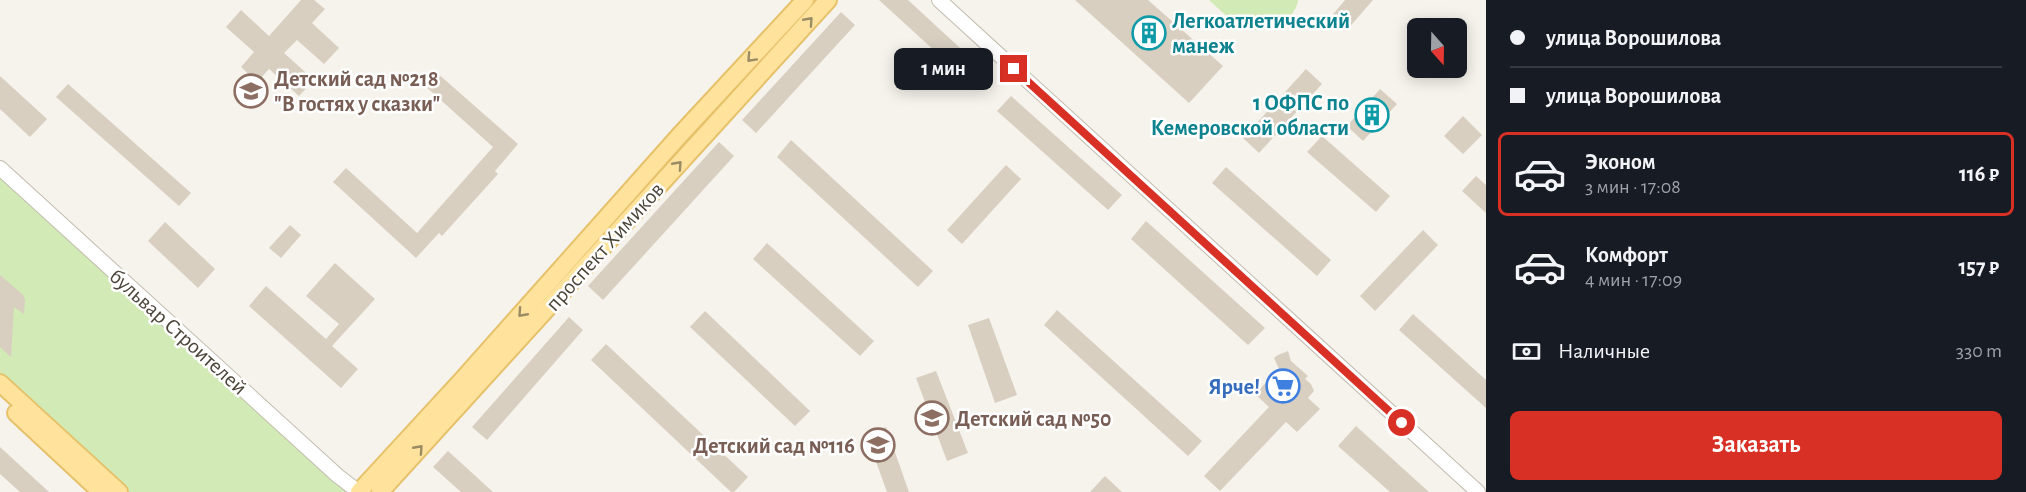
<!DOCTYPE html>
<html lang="ru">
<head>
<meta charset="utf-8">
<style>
	:root { --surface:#171b24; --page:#20242c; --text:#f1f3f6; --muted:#9ea1a6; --line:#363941; --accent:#d93025 }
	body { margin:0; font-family:"Alegreya Sans",sans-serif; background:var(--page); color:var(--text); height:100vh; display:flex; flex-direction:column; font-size:22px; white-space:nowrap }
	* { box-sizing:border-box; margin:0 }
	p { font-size:20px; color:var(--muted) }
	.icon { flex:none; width:33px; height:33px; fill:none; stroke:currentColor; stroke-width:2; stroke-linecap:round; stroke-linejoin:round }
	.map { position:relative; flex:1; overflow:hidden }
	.drawer { display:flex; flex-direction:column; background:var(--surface); width:540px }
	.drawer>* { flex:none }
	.top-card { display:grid; align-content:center; height:132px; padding:0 24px; background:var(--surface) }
	.needle { width:39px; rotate:160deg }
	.fabs { position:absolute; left:1407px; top:18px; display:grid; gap:12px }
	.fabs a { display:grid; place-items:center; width:60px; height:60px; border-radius:9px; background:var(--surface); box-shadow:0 3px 15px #0003; font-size:30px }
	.end { position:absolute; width:27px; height:27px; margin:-14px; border:8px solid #d93025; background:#fff; box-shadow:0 0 0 3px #fff }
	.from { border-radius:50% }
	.bubble { position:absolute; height:42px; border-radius:9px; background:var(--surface); box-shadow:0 3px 15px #0003; font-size:20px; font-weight:700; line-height:42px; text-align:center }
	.top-card b { display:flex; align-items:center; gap:21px; height:57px; font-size:22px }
	.top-card b+b { border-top:2px solid var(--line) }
	.top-card i { width:15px; height:15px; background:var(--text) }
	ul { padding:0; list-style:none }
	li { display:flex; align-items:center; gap:18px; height:84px; margin:0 12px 9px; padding:0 12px; border:3px solid transparent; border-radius:9px }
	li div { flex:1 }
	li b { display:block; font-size:22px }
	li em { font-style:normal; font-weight:700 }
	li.active { border-color:var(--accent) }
	li>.icon { width:54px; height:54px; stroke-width:1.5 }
	.pay { display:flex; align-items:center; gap:15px; height:66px; padding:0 24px; font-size:22px }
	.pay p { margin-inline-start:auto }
	.button { display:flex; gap:12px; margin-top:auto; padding:12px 24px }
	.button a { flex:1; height:69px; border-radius:9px; background:var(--accent); color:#fff; font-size:24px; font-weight:700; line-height:69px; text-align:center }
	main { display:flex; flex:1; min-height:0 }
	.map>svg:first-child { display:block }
	.green { fill:#d2eab5 }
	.building { fill:#d8cfc1 }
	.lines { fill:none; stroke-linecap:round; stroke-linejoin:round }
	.minor-casing { stroke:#c2bbae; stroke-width:16 }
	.major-casing { stroke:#e6c16a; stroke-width:20 }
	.minor { stroke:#fff; stroke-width:14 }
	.major { stroke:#ffe39c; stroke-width:16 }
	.oneway { stroke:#9c8c66 }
	.route { stroke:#d93025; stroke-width:8 }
	.labels { text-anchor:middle; stroke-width:5; stroke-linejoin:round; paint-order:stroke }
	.culture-label { font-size:22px; font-weight:bold; fill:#0d838f; stroke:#fff; text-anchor:start }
	.education-label { font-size:22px; font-weight:bold; fill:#785e54; stroke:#fff; text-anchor:start }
	.street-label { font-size:22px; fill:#4b4439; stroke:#fff }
	.shop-label { font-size:22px; font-weight:bold; fill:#366cbe; stroke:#fff; text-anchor:end }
</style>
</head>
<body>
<main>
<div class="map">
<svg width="1486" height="492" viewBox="0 0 1486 492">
	<rect width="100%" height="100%" fill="#f6f3ec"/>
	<g class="green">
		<path d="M1209 0H1298C1296 22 1261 37 1242 27 1230 20 1219 9 1209 0Z"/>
		<polygon points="0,168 359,492 119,492 0,383"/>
	</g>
	<g class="building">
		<polygon points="301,0 314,0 325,9 312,23 339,48 324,64 297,40 284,53 314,80 299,96 269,69 257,82 241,67 254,52 226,27 241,10 269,36"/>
		<polygon points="879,0 908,0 985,71 972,85"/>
		<polygon points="1075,0 1148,0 1223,66 1189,103"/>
		<polygon points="1345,0 1373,0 1346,31 1330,18"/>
		<polygon points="841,12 855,25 756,133 742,120"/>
		<polygon points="1306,69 1322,84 1259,153 1243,138"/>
		<polygon points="436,72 518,144 495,171 498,174 442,236 439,233 416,258 333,182 346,168 417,233 493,147 424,85"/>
		<polygon points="0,76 47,119 30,137 0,109"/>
		<polygon points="68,84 191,193 179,206 56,97"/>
		<polygon points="1380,89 1397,104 1363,141 1347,126"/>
		<polygon points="1011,96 1122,195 1108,210 997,111"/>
		<polygon points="1463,116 1482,135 1463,154 1444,136"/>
		<polygon points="1322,136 1390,196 1376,212 1307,152"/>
		<polygon points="791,140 933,271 918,287 777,157"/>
		<polygon points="719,142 734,156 603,300 588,286"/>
		<polygon points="1006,165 1021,179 962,244 947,230"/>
		<polygon points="1226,167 1331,260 1317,276 1212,183"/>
		<polygon points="1476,176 1486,185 1486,213 1462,191"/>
		<polygon points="1146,221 1265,328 1248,345 1131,239"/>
		<polygon points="165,222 215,269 198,288 148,241"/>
		<polygon points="290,225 301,235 281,258 269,248"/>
		<polygon points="1423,230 1438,245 1375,311 1360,296"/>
		<polygon points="767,243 874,341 860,356 753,259"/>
		<polygon points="335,263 375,299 332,346 358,369 341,388 249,306 266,286 326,339 339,324 306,296"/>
		<polygon points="0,275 23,295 25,300 24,314 14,307 11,357 0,347"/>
		<polygon points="1057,310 1202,441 1188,456 1044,325"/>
		<polygon points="705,311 810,411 795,426 690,327"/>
		<polygon points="1413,314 1486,380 1486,408 1399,330"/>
		<polygon points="569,317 583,330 487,440 472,427"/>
		<polygon points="989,318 1017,395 995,403 968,325"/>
		<polygon points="606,344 748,477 734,492 731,492 591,360"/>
		<polygon points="1288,351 1291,361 1308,376 1305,379 1311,384 1314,391 1308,398 1320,409 1297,432 1286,422 1220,491 1204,476 1269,407 1255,394 1279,369 1274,358 1278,355"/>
		<polygon points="936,371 968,453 947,461 916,378"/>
		<polygon points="1356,426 1429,492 1390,492 1338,446"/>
		<polygon points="886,427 909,492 887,492 866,434"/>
		<polygon points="0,447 49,492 20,492 0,474"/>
		<polygon points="448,451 493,492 461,492 433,467"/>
		<polygon points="1105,476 1122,492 1090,492"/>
	</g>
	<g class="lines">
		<defs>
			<g id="minor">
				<polyline points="939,0 1478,492"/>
				<polyline points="0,168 338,476 359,492"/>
			</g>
			<g id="major">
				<polyline points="0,383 119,492"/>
				<polyline points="16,413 101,492"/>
				<polyline points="359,492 463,379 680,135 805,0"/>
				<polyline points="380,492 828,0"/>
			</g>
		</defs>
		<use href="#minor" class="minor-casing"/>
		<use href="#major" class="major-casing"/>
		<use href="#minor" class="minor"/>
		<use href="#major" class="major"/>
	</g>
	<defs><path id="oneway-chevron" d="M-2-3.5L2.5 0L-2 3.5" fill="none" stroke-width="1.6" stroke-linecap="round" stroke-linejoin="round" transform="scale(1.5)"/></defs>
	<g class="oneway">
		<use href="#oneway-chevron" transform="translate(809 21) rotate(-48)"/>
		<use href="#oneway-chevron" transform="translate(751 58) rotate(133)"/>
		<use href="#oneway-chevron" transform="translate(678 165) rotate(-48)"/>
		<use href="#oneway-chevron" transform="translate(522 313) rotate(132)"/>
		<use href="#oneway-chevron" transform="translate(419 449) rotate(-48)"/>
	</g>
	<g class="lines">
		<polyline class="route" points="1014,69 1402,423"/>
	</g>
	<defs>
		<symbol id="building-ring" viewBox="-11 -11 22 22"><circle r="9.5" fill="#fff" stroke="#0f9aa8" stroke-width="1.5"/><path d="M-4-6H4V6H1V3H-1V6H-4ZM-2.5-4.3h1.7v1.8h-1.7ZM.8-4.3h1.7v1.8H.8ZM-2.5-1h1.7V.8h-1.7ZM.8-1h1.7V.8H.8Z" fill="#0f9aa8"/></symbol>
		<symbol id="school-ring" viewBox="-11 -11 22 22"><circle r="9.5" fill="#fff" stroke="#8d6e63" stroke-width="1.5"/><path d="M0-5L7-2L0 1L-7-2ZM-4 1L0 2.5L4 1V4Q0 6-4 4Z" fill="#8d6e63"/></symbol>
		<symbol id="supermarket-ring" viewBox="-11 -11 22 22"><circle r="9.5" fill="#fff" stroke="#3f7fe0" stroke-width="1.5"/><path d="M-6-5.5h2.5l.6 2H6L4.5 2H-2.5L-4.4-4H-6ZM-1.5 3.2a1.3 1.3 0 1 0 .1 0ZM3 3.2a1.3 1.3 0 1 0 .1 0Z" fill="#3f7fe0"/></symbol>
	</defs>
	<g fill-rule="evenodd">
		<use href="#building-ring" x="1130" y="14" width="38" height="38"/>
		<use href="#school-ring" x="232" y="72" width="38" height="38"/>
		<use href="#building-ring" x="1353" y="96" width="38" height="38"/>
		<use href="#supermarket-ring" x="1264" y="367" width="38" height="38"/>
		<use href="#school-ring" x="913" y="399" width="38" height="38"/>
		<use href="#school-ring" x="859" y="426" width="38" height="38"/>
	</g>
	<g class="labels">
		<g class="culture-label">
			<text x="1172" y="28">Легкоатлетический<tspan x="1172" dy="25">манеж</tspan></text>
			<text x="1349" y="110" text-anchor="end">1 ОФПС по<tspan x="1349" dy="25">Кемеровской области</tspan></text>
		</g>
		<g class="education-label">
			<text x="274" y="86">Детский сад №218<tspan x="274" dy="25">"В гостях у сказки"</tspan></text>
			<text x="955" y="426">Детский сад №50</text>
			<text x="855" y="453" text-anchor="end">Детский сад №116</text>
		</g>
		<g class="street-label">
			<text transform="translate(604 246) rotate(-48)" y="8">проспект Химиков</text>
			<text transform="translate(179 331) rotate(42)" y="8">бульвар Строителей</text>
		</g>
		<g class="shop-label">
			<text x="1260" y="394">Ярче!</text>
		</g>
	</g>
</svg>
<div class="fabs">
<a><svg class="needle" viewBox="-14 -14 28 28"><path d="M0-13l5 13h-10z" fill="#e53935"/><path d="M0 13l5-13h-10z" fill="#9ea1a6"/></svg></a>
</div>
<i class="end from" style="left:1402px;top:423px"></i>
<i class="end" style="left:1014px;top:69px"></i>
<div class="bubble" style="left:894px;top:48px;width:99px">1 мин</div>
</div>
<section class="drawer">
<div class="top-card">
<b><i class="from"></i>улица Ворошилова</b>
<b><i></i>улица Ворошилова</b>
</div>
<ul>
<li class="active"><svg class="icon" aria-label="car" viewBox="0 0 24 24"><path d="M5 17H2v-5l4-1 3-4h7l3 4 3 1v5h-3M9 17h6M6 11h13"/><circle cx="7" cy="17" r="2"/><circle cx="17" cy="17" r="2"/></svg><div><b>Эконом</b><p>3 мин · 17:08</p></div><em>116 ₽</em></li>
<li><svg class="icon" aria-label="car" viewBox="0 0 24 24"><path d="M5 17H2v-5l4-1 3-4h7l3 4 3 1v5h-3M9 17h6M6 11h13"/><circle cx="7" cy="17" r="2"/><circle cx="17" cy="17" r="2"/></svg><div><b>Комфорт</b><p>4 мин · 17:09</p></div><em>157 ₽</em></li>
</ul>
<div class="pay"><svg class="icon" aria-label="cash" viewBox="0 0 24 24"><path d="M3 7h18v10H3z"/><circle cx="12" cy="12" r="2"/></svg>Наличные<p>330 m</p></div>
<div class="button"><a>Заказать</a></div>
</section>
</main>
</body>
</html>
